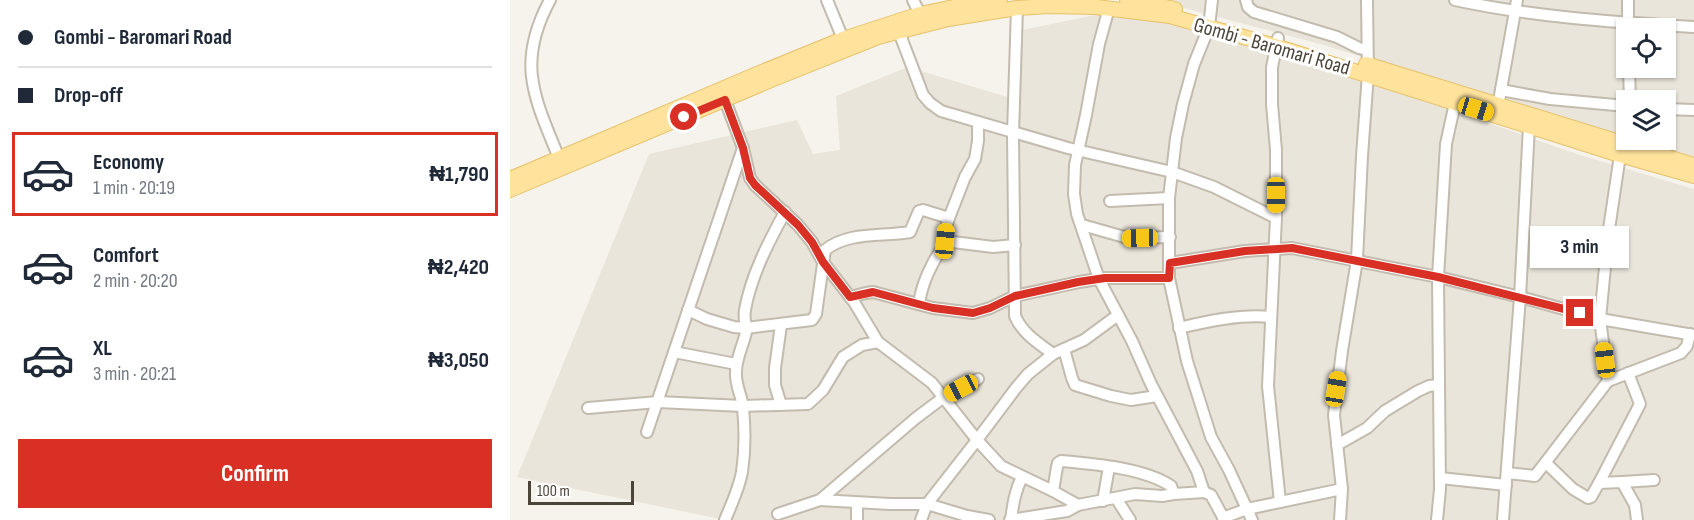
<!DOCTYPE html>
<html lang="en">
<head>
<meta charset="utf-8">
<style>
	:root { --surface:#fff; --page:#f2f2f3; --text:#1f2937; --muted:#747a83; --line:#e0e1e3; --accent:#d93025 }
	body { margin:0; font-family:"Sofia Sans Condensed",sans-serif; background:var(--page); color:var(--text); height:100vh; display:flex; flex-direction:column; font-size:22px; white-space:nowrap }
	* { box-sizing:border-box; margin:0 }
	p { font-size:20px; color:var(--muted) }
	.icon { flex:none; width:33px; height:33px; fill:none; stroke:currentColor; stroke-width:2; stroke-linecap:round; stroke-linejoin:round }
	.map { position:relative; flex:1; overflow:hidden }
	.side { display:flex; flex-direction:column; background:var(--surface); width:510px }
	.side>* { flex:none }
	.guide { display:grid; align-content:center; height:132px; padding:0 18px; background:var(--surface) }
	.tools { position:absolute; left:1106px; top:18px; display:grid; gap:12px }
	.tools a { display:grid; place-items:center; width:60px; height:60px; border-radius:0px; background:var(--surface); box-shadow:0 2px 4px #0004; font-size:30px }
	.scale { position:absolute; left:18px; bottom:15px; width:106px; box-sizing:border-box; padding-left:6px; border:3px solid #4b4439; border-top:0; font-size:16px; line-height:21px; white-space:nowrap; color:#4b4439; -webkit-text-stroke:4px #fff; paint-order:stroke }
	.end { position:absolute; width:27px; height:27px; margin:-14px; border:8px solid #d93025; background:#fff; box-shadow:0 0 0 3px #fff }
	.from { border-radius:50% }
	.bubble { position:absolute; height:42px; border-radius:0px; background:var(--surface); box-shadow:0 2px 4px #0004; font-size:20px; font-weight:700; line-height:42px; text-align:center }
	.car { position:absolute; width:18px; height:36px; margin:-18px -9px; border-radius:8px; box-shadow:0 0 4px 2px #0007; background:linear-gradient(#f5c518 24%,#345 0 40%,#f5c518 0 76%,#345 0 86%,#f5c518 0) }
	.guide b { display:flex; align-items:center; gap:21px; height:57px; font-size:22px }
	.guide b+b { border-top:2px solid var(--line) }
	.guide i { width:15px; height:15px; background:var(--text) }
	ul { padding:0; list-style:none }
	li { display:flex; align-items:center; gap:18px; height:84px; margin:0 12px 9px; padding:0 6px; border:3px solid transparent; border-radius:0px }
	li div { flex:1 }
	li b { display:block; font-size:22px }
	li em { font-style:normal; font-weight:700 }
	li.current { border-color:var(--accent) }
	li>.icon { width:54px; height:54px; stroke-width:1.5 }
	.action { display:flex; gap:12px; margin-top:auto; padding:12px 18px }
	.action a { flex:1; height:69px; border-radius:0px; background:var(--accent); color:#fff; font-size:24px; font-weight:700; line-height:69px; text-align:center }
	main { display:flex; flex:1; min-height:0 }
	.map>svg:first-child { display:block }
	.residential { fill:#eae5da; fill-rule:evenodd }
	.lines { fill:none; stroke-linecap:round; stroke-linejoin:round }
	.minor-casing { stroke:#c2bbae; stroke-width:14 }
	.major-casing { stroke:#e6c16a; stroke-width:16 }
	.minor { stroke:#fff; stroke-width:10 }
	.major { stroke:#ffe39c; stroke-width:14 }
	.route { stroke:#d93025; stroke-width:8 }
	.labels { text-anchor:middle; stroke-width:6; stroke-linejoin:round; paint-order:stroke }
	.street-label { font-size:21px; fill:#4b4439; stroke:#fff }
</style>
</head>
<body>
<main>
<section class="side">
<div class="guide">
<b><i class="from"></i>Gombi - Baromari Road</b>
<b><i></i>Drop-off</b>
</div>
<ul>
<li class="current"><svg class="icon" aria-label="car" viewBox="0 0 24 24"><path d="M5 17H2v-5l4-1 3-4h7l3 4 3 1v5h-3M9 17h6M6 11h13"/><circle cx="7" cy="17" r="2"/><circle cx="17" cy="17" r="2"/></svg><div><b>Economy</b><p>1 min · 20:19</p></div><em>₦1,790</em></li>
<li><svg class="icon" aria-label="car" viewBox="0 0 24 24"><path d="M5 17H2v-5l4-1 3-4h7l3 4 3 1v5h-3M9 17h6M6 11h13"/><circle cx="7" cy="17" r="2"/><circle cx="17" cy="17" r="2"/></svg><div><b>Comfort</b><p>2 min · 20:20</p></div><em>₦2,420</em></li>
<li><svg class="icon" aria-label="car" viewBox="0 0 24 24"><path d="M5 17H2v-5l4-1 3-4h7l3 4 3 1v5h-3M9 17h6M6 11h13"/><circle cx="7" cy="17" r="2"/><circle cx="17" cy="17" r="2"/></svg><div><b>XL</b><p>3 min · 20:21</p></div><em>₦3,050</em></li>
</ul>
<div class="action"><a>Confirm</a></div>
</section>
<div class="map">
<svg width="1184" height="520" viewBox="0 0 1184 520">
	<rect width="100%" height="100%" fill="#f6f3ec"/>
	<g class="residential">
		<path d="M643 0H1184V157L1132 145 810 44ZM1116 28H1155V68H1116ZM1116 100H1155V140H1116Z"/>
		<polygon points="585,15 643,16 790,57 1070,155 1184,189 1184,520 215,520 7,477 139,154 287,120 303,154 330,150 326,96 398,67 507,100 512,30"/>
	</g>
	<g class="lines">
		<defs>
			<g id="minor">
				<path d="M40 0C6 63 24 97 49 158"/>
				<polyline points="317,0 333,39"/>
				<polyline points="403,0 410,14"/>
				<polyline points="702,0 699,27 684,64 673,104 666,138 659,198 659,278 677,361 701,437 719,470 742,520"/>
				<polyline points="736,0 738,7 744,12 827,37 849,48 857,50"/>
				<path d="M945 0C1023 17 1104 22 1184 27"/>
				<path d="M507 8 503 133 505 316C512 333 528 343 543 354"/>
				<polyline points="1118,28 1118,0"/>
				<polyline points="389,32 413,95 420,103 431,111 558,148 662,172 704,187 766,218"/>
				<polyline points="768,38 762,67 762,104 766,150 766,218 758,386 770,502"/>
				<polyline points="1119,68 1120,100"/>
				<polyline points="991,90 1040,99 1116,106"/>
				<polyline points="215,100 233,148 240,178 245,185 288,225 302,242 313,262 344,302 368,342 422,383 467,440 491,466 543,491 568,505 625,494 652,496 664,494"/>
				<polyline points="1155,109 1184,110"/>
				<polyline points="987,112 1007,0"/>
				<polyline points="600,201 659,198"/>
				<polyline points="572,225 618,238 660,237"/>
				<polyline points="435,241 483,247 505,245"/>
				<polyline points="660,263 735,251 782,248 928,277 1010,297 1090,319 1184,335"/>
				<polyline points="340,297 356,293 363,292 423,308 463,313 480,308 505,296 569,282 595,278 659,278"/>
				<path d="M409 304C411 289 416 276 423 263 426 257 430 252 433 247 436 237 435 228 439 218"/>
				<path d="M178 310 197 319 224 327 236 328 302 320 306 314 315 250C339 231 372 237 400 232L409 211 413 210 439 218 455 177 465 159 468 141V123"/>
				<polyline points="271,325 265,368 265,385 271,405"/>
				<path d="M669 328C698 321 731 314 761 317"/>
				<polyline points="554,349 562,378 565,385 601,396 621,400 647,396"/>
				<polyline points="164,352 226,364"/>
				<polyline points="1098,381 1090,319 1098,236 1110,155 1114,150"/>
				<polyline points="78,408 148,402 233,406 298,404 313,390 333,357 352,345 368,342"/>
				<polyline points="137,432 233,148"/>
				<polyline points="827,445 857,428 875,411 908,391 919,386 929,385"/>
				<polyline points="1036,463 1063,489 1078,498 1081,497 1089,483 1112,482 1125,505 1127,520"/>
				<polyline points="997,473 1025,476 1098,381 1171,353 1177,346 1180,334"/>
				<polyline points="930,478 996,485"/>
				<polyline points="1112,482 1144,480"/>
				<polyline points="1089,483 1130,404 1118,373"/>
				<path d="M543 491 547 467 548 463 551 461C584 464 634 468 661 486L664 494 694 492 687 471 641 384 622 341 589 279 567 214 564 194 565 165 576 115 589 44 599 8"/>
				<polyline points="694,492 701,495 714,519"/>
				<polyline points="606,498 620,520"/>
				<polyline points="310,500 380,504 417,504 457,516 479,520"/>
				<polyline points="593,501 599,467"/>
				<polyline points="268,514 310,500 406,418 434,397 468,379"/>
				<path d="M215 520C221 505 229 489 232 472 235 452 235 428 233 408 232 396 225 385 226 372 226 358 233 346 236 332 237 325 233 318 235 310 241 276 258 243 275 212"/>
				<polyline points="347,520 347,503"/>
				<polyline points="411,520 417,504 467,440 506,388 518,374 543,354 574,340 608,315"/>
				<polyline points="500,520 557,511 568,505"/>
				<path d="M501 520C503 504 505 491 512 477"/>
				<polyline points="713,520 718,516 737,509 832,489"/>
				<polyline points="830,520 832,489 824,415 832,351 847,260 852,156 858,74 857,0"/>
				<polyline points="927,520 930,489 928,277 936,144 945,103"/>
				<polyline points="993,520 1010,297 1019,126"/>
			</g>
			<g id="major">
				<polyline points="617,0 665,9"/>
				<polyline points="856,64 1184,165"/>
				<polyline points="0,179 247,74 333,39 410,14 459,4 490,0"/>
				<polyline points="0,190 261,80 368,37 438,19 507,8 539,6 586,7 660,16 765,46 1110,155 1184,176"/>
			</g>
		</defs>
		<use href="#minor" class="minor-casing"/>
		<use href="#major" class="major-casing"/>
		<use href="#minor" class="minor"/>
		<use href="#major" class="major"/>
	</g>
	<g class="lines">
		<polyline class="route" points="174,117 215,100 233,148 240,178 245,185 288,225 302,242 313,262 340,297 363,292 423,308 463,313 480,308 505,296 568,282 595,278 659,278 660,263 735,251 782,248 928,277 1070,313"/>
	</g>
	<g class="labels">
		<g class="street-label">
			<text transform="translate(762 46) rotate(16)" y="7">Gombi - Baromari Road</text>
		</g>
	</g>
</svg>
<div class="tools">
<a><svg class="icon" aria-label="locate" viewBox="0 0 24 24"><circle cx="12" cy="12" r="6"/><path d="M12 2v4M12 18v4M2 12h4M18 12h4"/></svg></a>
<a><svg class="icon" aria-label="layers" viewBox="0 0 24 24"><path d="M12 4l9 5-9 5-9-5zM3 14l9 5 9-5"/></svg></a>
</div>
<div class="scale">100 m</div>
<i class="end from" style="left:174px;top:117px"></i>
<i class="end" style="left:1070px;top:313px"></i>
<div class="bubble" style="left:1020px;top:226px;width:99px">3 min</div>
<i class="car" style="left:966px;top:109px;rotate:107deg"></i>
<i class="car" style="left:766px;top:195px;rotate:180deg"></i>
<i class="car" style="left:630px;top:238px;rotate:269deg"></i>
<i class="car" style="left:435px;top:241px;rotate:5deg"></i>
<i class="car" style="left:1095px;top:360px;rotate:353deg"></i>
<i class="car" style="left:451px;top:388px;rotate:242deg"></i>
<i class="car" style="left:826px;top:389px;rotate:9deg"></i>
</div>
</main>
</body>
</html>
